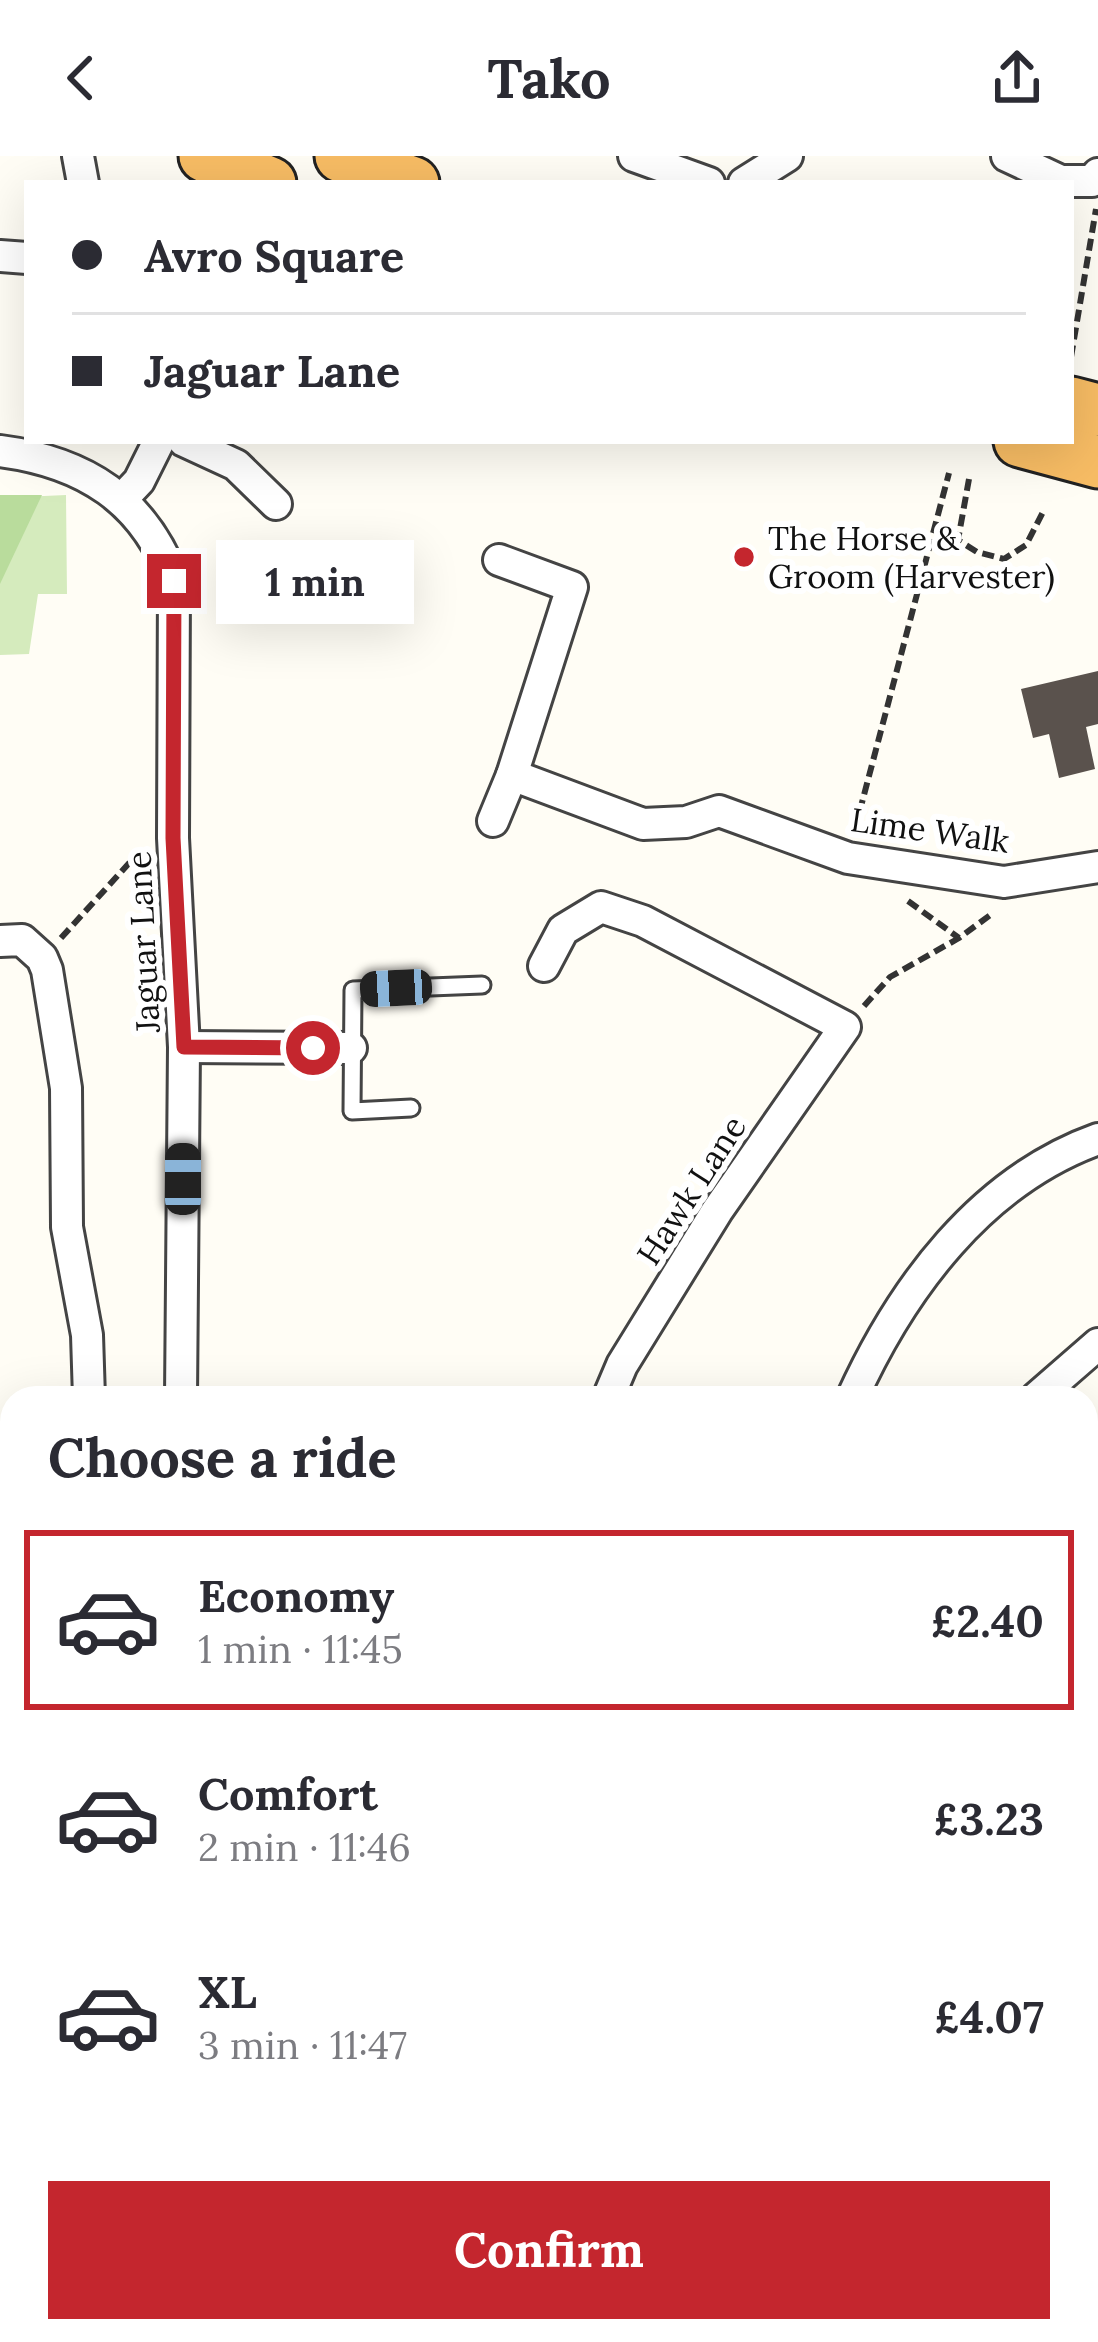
<!DOCTYPE html>
<html lang="en">
<head>
<meta charset="utf-8">
<style>
	:root { --surface:#fff; --page:#f2f2f3; --text:#2b2b33; --muted:#7c7c81; --line:#e1e1e2; --accent:#c4262e }
	body { margin:0; font-family:Lora,serif; background:var(--page); color:var(--text); height:100vh; display:flex; flex-direction:column; font-size:45px; white-space:nowrap }
	* { box-sizing:border-box; margin:0 }
	p { font-size:39px; color:var(--muted) }
	.icon { flex:none; width:66px; height:66px; fill:none; stroke:currentColor; stroke-width:2; stroke-linecap:round; stroke-linejoin:round }
	.map { position:relative; flex:1; overflow:hidden }
	.side { position:absolute; left:0px; top:1230px; width:1098px; height:957px; display:flex; flex-direction:column; background:var(--surface); border-radius:36px 36px 0 0; box-shadow:0 12px 48px #0002 }
	.side>* { flex:none }
	.top-card { position:absolute; left:24px; top:24px; width:1050px; height:264px; border-radius:0px; box-shadow:0 12px 48px #0002; display:grid; align-content:center; height:264px; padding:0 48px; background:var(--surface) }
	.end { position:absolute; width:54px; height:54px; margin:-27px; border:15px solid #c4262e; background:#fff; box-shadow:0 0 0 6px #fff }
	.from { border-radius:50% }
	.bubble { position:absolute; height:84px; border-radius:0px; background:var(--surface); box-shadow:0 12px 48px #0002; font-size:39px; font-weight:700; line-height:84px; text-align:center }
	.car { position:absolute; width:36px; height:72px; margin:-36px -18px; border-radius:15px; box-shadow:0 0 9px 3px #0007; background:linear-gradient(#222 24%,#8ab4d8 0 40%,#222 0 76%,#8ab4d8 0 86%,#222 0) }
	.top-card b { display:flex; align-items:center; gap:42px; height:114px; font-size:45px }
	.top-card b+b { border-top:3px solid var(--line) }
	.top-card i { width:30px; height:30px; background:var(--text) }
	ul { padding:0; list-style:none }
	li { display:flex; align-items:center; gap:36px; height:180px; margin:0 24px 18px; padding:0 24px; border:6px solid transparent; border-radius:0px }
	li div { flex:1 }
	li b { display:block; font-size:45px }
	li em { font-style:normal; font-weight:700 }
	li.active { border-color:var(--accent) }
	li>.icon { width:108px; height:108px; stroke-width:1.5 }
	h2 { padding:0 48px; font-size:54px; line-height:144px }
	.button { display:flex; gap:24px; margin-top:auto; padding:24px 48px }
	.button a { flex:1; height:138px; border-radius:0px; background:var(--accent); color:#fff; font-size:48px; font-weight:700; line-height:138px; text-align:center }
	header { display:flex; justify-content:space-between; align-items:center; height:156px; padding:0 48px; background:var(--surface); font-size:54px; font-weight:700 }
	.map>svg:first-child { display:block }
	.green { fill:#d5ebbd }
	.forest { fill:#b9dc9c }
	.building { fill:#5a524d }
	.lines { fill:none; stroke-linecap:round; stroke-linejoin:round }
	.service-casing { stroke:#444; stroke-width:21 }
	.minor-casing { stroke:#444; stroke-width:36 }
	.trunk-casing { stroke:#222; stroke-width:57 }
	.path { stroke:#333; stroke-width:6; stroke-dasharray:12 6; stroke-linecap:butt }
	.service { stroke:#fff; stroke-width:15 }
	.minor { stroke:#fff; stroke-width:30 }
	.trunk { stroke:#f7bc64; stroke-width:51 }
	.route { stroke:#c4262e; stroke-width:15 }
	.poi-dot { fill:#c4262e; stroke:#fff; stroke-width:4.5 }
	.labels { text-anchor:middle; stroke-width:12; stroke-linejoin:round; paint-order:stroke }
	.poi-label { font-size:33px; fill:#111; stroke:#fff; text-anchor:start }
	.street-label { font-size:33px; fill:#111; stroke:#fff }
</style>
</head>
<body>
<header><svg class="icon" aria-label="back" viewBox="0 0 24 24"><path d="M15 5l-7 7 7 7"/></svg>Tako<svg class="icon" aria-label="share" viewBox="0 0 24 24"><path d="M12 15V3M7 8l5-5 5 5M5 13v7h14v-7"/></svg></header>
<div class="map">
<svg width="1098" height="2186" viewBox="0 0 1098 2186">
	<rect width="100%" height="100%" fill="#fffdf5"/>
	<polygon class="green" points="66,339 67,438 38,438 29,498 0,499 0,342"/>
	<g class="forest">
		<polygon points="0,339 42,339 0,428"/>
		<polygon points="0,1465 12,1465 12,1806 0,1809"/>
	</g>
	<g class="building">
		<polygon points="1098,515 1098,568 1086,571 1095,613 1059,622 1049,578 1033,582 1021,533"/>
		<polygon points="24,2175 72,2175 70,2186 22,2186"/>
	</g>
	<g class="lines">
		<defs>
			<g id="service">
				<polyline points="411,952 352,955 353,834 482,829"/>
				<polyline points="1086,1879 1098,1881"/>
				<polyline points="234,2186 236,2175"/>
			</g>
			<g id="minor">
				<polyline points="78,0 83,27"/>
				<polyline points="634,0 709,27"/>
				<polyline points="1007,0 1061,25 1092,25 1098,18"/>
				<polyline points="744,27 787,0"/>
				<polyline points="0,100 27,102"/>
				<polyline points="184,285 236,309 276,348"/>
				<path d="M0 295C85 306 144 344 174 425L173 682 184 891 181 1242"/>
				<polyline points="122,343 139,325 159,285"/>
				<polyline points="499,404 572,431 512,619 643,668 686,666 719,655 848,702 1004,726 1098,711"/>
				<polyline points="493,665 512,619"/>
				<polyline points="0,785 22,784 42,802 47,814 66,932 67,1071 87,1179 89,1242"/>
				<polyline points="544,810 563,774 601,751 643,765 845,871 717,1055 622,1209 608,1242"/>
				<polyline points="184,891 351,892"/>
				<path d="M852 1242C902 1132 981 1025 1098 983"/>
				<polyline points="1036,1242 1098,1188"/>
				<polyline points="0,1298 12,1298"/>
				<polyline points="1086,1442 1098,1444"/>
				<polyline points="0,2156 12,2084"/>
				<polyline points="273,2175 338,2186"/>
				<polyline points="563,2186 567,2175"/>
				<polyline points="923,2186 926,2175"/>
			</g>
			<g id="trunk">
				<polyline points="205,0 270,27"/>
				<polyline points="341,0 413,27"/>
				<polyline points="1071,247 1098,254"/>
				<polyline points="1020,285 1098,306"/>
			</g>
		</defs>
		<use href="#service" class="service-casing"/>
		<use href="#minor" class="minor-casing"/>
		<use href="#trunk" class="trunk-casing"/>
		<g class="path">
			<polyline points="1071,201 1096,53"/>
			<polyline points="969,323 958,384 977,396 1004,403 1026,389 1044,354"/>
			<polyline points="855,673 949,317"/>
			<polyline points="908,745 959,782"/>
			<polyline points="61,782 141,694"/>
			<polyline points="864,850 890,821 959,782 993,757"/>
			<polyline points="0,1645 12,1640"/>
			<polyline points="0,1656 12,1660"/>
		</g>
		<use href="#service" class="service"/>
		<use href="#minor" class="minor"/>
		<use href="#trunk" class="trunk"/>
	</g>
	<g class="lines">
		<polyline class="route" points="174,425 173,682 184,891 313,892"/>
	</g>
	<circle class="poi-dot" cx="744" cy="401" r="12"/>
	<g class="labels">
		<g class="poi-label">
			<text x="768" y="394">The Horse &amp;<tspan x="768" dy="38">Groom (Harvester)</tspan></text>
		</g>
		<g class="street-label">
			<text transform="translate(930 674) rotate(8)" y="12">Lime Walk</text>
			<text transform="translate(143 786) rotate(-93)" y="12">Jaguar Lane</text>
			<text transform="translate(691 1034) rotate(-57)" y="12">Hawk Lane</text>
		</g>
	</g>
</svg>
<i class="end from" style="left:313px;top:892px"></i>
<i class="end" style="left:174px;top:425px"></i>
<div class="bubble" style="left:216px;top:384px;width:198px">1 min</div>
<i class="car" style="left:396px;top:832px;rotate:267deg"></i>
<i class="car" style="left:183px;top:1023px;rotate:0deg"></i>
<div class="top-card">
<b><i class="from"></i>Avro Square</b>
<b><i></i>Jaguar Lane</b>
</div>
<section class="side">
<h2>Choose a ride</h2>
<ul>
<li class="active"><svg class="icon" aria-label="car" viewBox="0 0 24 24"><path d="M5 17H2v-5l4-1 3-4h7l3 4 3 1v5h-3M9 17h6M6 11h13"/><circle cx="7" cy="17" r="2"/><circle cx="17" cy="17" r="2"/></svg><div><b>Economy</b><p>1 min · 11:45</p></div><em>£2.40</em></li>
<li><svg class="icon" aria-label="car" viewBox="0 0 24 24"><path d="M5 17H2v-5l4-1 3-4h7l3 4 3 1v5h-3M9 17h6M6 11h13"/><circle cx="7" cy="17" r="2"/><circle cx="17" cy="17" r="2"/></svg><div><b>Comfort</b><p>2 min · 11:46</p></div><em>£3.23</em></li>
<li><svg class="icon" aria-label="car" viewBox="0 0 24 24"><path d="M5 17H2v-5l4-1 3-4h7l3 4 3 1v5h-3M9 17h6M6 11h13"/><circle cx="7" cy="17" r="2"/><circle cx="17" cy="17" r="2"/></svg><div><b>XL</b><p>3 min · 11:47</p></div><em>£4.07</em></li>
</ul>
<div class="button"><a>Confirm</a></div>
</section>
</div>
</body>
</html>
